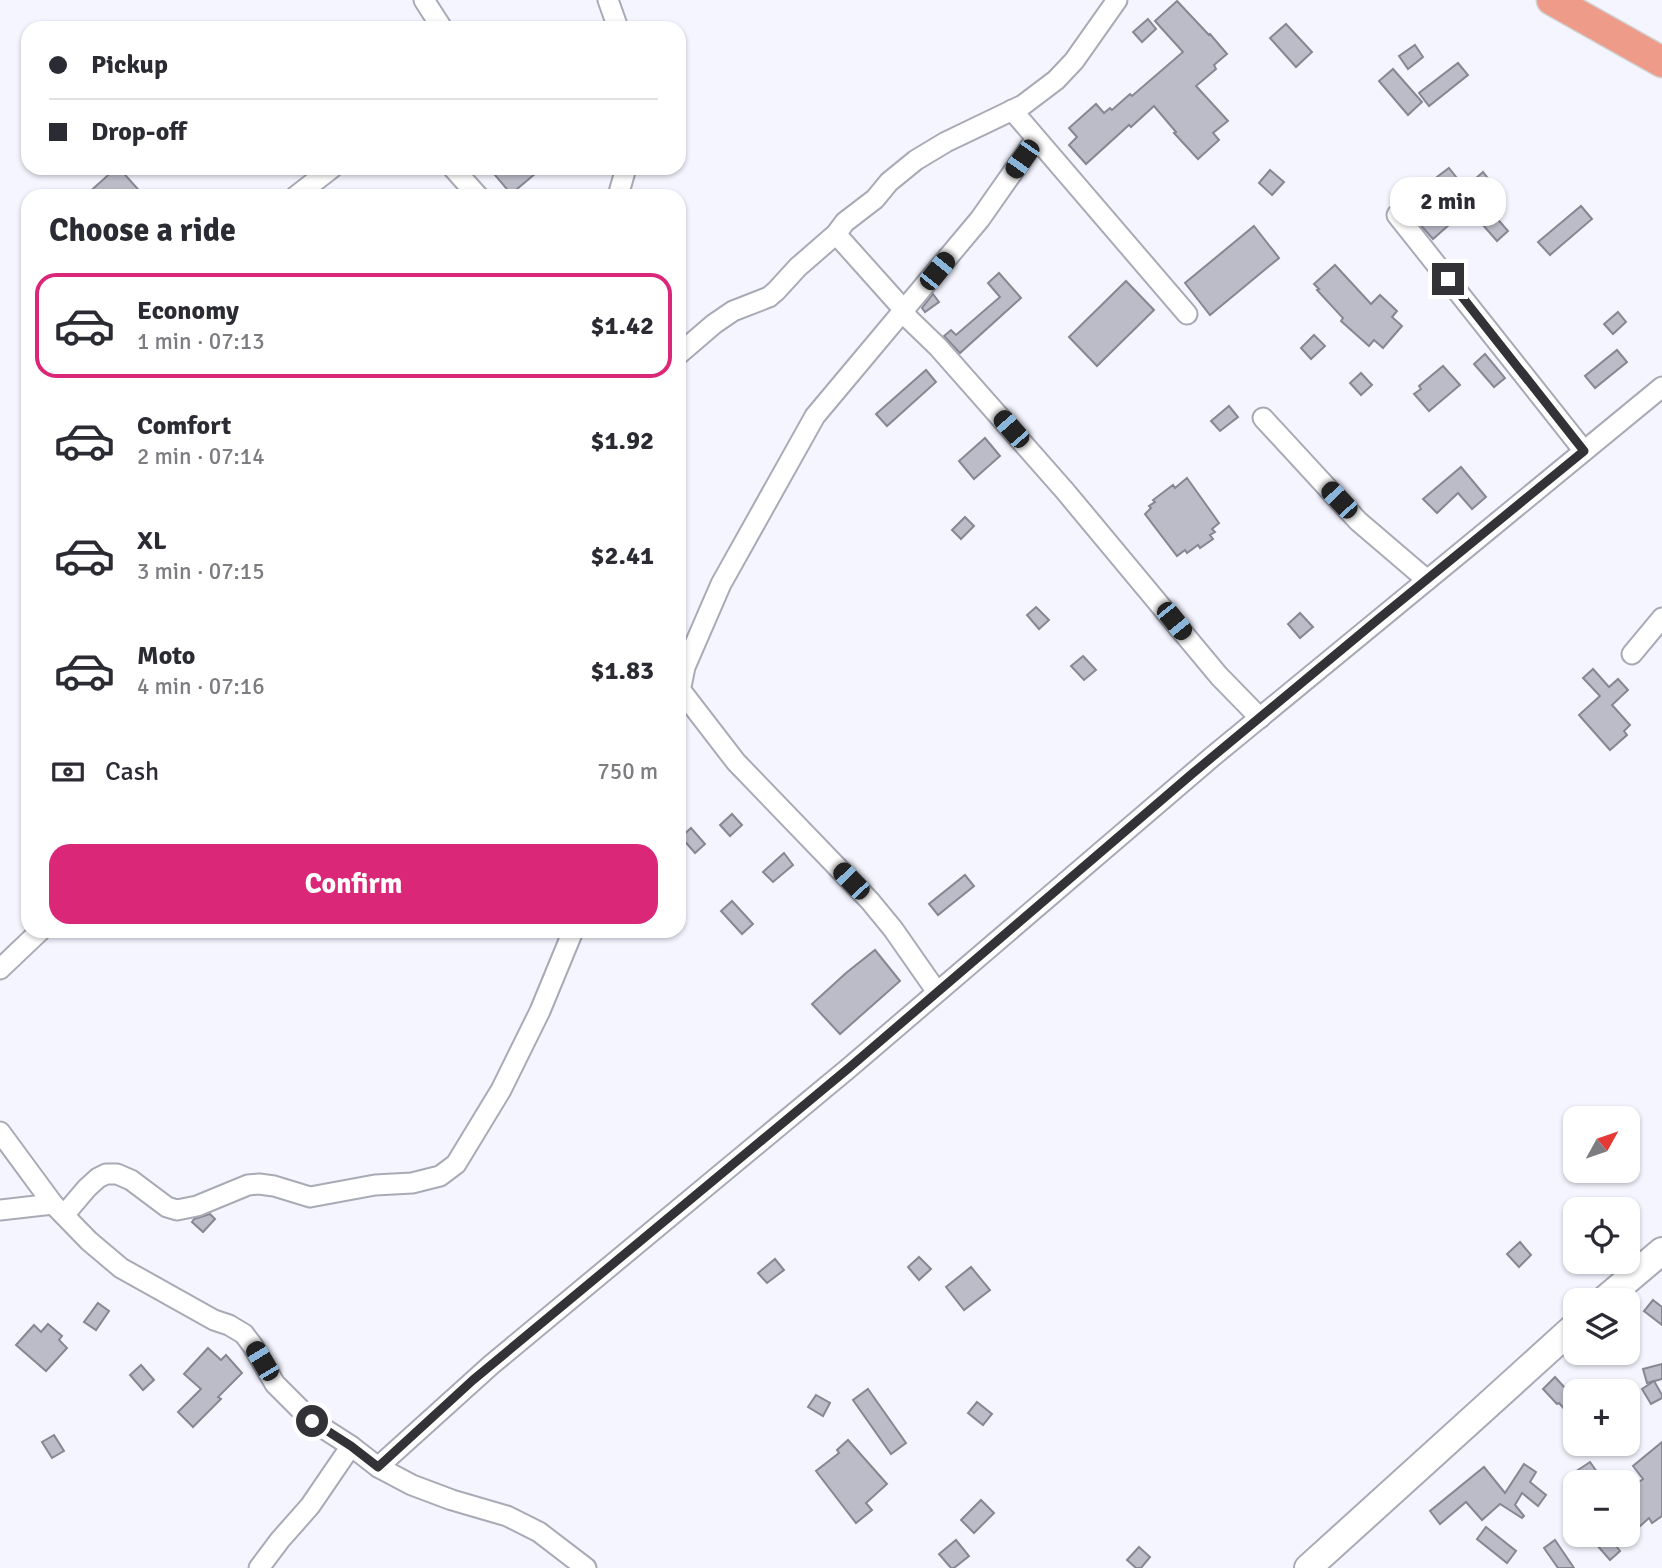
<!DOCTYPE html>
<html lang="en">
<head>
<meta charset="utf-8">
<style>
	:root { --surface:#fff; --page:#f2f2f3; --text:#2b2b33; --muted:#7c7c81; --line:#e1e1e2; --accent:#db2777 }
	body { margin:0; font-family:Signika,sans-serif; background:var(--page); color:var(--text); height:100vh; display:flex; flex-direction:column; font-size:26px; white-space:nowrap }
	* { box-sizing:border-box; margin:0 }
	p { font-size:23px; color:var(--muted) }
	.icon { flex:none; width:38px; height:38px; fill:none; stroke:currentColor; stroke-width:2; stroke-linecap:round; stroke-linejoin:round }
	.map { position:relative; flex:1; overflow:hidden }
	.side { position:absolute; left:21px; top:189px; width:665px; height:749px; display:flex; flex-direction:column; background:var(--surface); border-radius:21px; box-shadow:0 2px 5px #0004 }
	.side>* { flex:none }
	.hud { position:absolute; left:21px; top:21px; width:665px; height:154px; border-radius:21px; box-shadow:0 2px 5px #0004; display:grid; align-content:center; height:154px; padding:0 28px; background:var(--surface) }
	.needle { width:46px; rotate:50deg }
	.buttons { position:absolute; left:1563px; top:1106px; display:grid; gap:14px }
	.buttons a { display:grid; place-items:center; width:77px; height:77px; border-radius:14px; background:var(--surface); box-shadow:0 2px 5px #0004; font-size:35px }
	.end { position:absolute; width:32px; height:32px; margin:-16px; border:9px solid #323237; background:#fff; box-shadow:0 0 0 4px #fff }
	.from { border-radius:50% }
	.bubble { position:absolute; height:49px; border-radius:21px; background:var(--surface); box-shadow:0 2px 5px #0004; font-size:23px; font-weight:700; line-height:49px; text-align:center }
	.car { position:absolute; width:21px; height:42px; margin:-21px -10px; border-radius:9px; box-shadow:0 0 5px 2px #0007; background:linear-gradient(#222 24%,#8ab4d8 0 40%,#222 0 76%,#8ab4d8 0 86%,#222 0) }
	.hud b { display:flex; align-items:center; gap:24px; height:66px; font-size:26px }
	.hud b+b { border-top:2px solid var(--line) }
	.hud i { width:18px; height:18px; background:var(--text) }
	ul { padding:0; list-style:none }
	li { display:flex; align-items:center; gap:21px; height:105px; margin:0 14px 10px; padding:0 14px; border:4px solid transparent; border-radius:21px }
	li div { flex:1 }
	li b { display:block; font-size:26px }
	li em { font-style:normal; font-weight:700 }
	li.active { border-color:var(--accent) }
	li>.icon { width:63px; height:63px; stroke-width:1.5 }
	h2 { padding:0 28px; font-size:32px; line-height:84px }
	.pay { display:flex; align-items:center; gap:18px; height:77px; padding:0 28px; font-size:26px }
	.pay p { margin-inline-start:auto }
	.cta { display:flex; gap:14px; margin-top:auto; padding:14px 28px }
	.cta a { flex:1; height:80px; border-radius:21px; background:var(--accent); color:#fff; font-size:28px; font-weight:700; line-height:80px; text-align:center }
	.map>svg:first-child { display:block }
	.building { fill:#bbbcc8; stroke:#868792; stroke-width:2 }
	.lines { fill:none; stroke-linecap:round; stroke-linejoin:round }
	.minor-casing { stroke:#a8aab5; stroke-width:23 }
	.secondary-casing { stroke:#a8aab5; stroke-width:30 }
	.primary-casing { stroke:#d2d2d3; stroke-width:33 }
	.minor { stroke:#fff; stroke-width:19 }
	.secondary { stroke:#fff; stroke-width:26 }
	.primary { stroke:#ee9b8a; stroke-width:30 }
	.route { stroke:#323237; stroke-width:9 }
</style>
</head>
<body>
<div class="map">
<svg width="1662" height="1568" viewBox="0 0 1662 1568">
	<rect width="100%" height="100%" fill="#f4f5fe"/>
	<g class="building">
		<polygon points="1177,1 1209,35 1210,34 1227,54 1214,65 1216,69 1196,86 1228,121 1213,133 1219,140 1198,159 1174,133 1176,132 1154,106 1131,127 1129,125 1086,164 1069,145 1077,137 1069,128 1096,104 1104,113 1110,108 1112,110 1130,94 1132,96 1183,52 1155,21"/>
		<polygon points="1148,19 1156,29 1142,42 1133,32"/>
		<polygon points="1286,24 1312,52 1296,67 1270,38"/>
		<polygon points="1415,45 1423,57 1408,69 1399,56"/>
		<polygon points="1458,63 1468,75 1429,106 1419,93"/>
		<polygon points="1393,69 1422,102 1408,115 1379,81"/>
		<polygon points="116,168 119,168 144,196 85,196"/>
		<polygon points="489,168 542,168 511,194"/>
		<polygon points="1449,168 1461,183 1464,181 1467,186 1483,172 1493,185 1479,198 1508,231 1497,241 1468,208 1433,239 1417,221 1449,193 1437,177"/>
		<polygon points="1270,170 1284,182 1272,195 1259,183"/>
		<polygon points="1581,206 1592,219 1550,255 1538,242"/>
		<polygon points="1254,226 1279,258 1210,315 1185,283"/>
		<polygon points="1335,265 1371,304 1380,295 1397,311 1392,317 1402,326 1383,348 1374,340 1369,346 1341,321 1343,318 1317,290 1319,289 1314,284"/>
		<polygon points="999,273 1021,298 960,353 944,336 951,330 956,335 1000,297 988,283"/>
		<polygon points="1126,281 1154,310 1097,366 1069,337"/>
		<polygon points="933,294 939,302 925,312 922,308"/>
		<polygon points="1618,312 1626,322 1613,334 1604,324"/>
		<polygon points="1314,335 1325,346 1311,359 1301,348"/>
		<polygon points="1617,350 1627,362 1595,388 1585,376"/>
		<polygon points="1485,354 1505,378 1494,387 1474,364"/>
		<polygon points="1443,366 1460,385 1429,411 1414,394 1421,389 1419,386"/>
		<polygon points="926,370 936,382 887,426 876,414"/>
		<polygon points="1361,373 1372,385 1361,395 1350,383"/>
		<polygon points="1229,406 1238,417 1220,431 1211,421"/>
		<polygon points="985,438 1000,456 974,479 959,461"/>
		<polygon points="1461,467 1486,497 1472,509 1458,493 1437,513 1423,499"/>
		<polygon points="1187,478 1219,523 1212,529 1215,532 1210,535 1213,539 1200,548 1198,545 1187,553 1185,550 1177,556 1145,514 1151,508 1149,506 1155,502 1153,500 1173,485 1175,488"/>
		<polygon points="965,517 974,526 961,539 952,530"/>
		<polygon points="1036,607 1049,620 1039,629 1027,615"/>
		<polygon points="1300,613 1313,627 1300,638 1288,624"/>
		<polygon points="1083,656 1096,670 1084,680 1071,666"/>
		<polygon points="1593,669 1609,687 1618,679 1628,690 1612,705 1630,725 1624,731 1627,735 1610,750 1579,715 1600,696 1583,678"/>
		<polygon points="732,814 742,825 730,836 720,825"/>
		<polygon points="691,828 705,844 695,853 681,837"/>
		<polygon points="784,853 793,865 773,882 763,872"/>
		<polygon points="965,875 974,886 938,915 929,904"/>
		<polygon points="732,901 753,924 742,934 721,911"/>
		<polygon points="875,950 900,981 840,1034 812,1004 846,973"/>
		<polygon points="210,1214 215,1219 203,1232 192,1222 194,1219"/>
		<polygon points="1520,1242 1531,1255 1519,1267 1507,1254"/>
		<polygon points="919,1257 931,1269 919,1280 908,1267"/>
		<polygon points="775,1259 784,1270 767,1283 758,1273"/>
		<polygon points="971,1267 990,1290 964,1310 946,1287"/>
		<polygon points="1653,1300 1662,1307 1662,1325 1644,1311"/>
		<polygon points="98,1303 109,1311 96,1330 84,1322"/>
		<polygon points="48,1324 62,1336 59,1340 67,1348 46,1371 16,1345 34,1325 41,1332"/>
		<polygon points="208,1348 221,1360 226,1355 242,1373 218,1397 221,1399 193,1427 178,1412 201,1389 184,1374"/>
		<polygon points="1662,1364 1662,1379 1647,1383 1643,1369"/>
		<polygon points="141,1365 154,1380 143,1390 130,1375"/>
		<polygon points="1555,1377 1575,1399 1575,1421 1559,1403 1557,1404 1543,1389"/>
		<polygon points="1654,1381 1662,1395 1662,1398 1651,1404 1642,1389"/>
		<polygon points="868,1389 906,1443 891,1454 853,1400"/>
		<polygon points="816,1395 830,1403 823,1416 808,1407"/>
		<polygon points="977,1402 992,1414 983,1425 968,1413"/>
		<polygon points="54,1435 64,1451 52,1458 42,1442"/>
		<polygon points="848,1440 887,1484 866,1503 872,1510 856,1523 816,1471 839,1453 837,1450"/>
		<polygon points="1662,1442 1662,1516 1652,1523 1649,1518 1617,1547 1620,1551 1610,1560 1596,1544 1606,1535 1628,1535 1628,1518 1635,1512 1629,1502 1635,1498 1629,1489 1643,1479 1633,1466"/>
		<polygon points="1590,1462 1604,1482 1582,1482 1575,1472"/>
		<polygon points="1524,1464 1536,1472 1530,1482 1546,1495 1538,1506 1522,1493 1515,1505 1524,1516 1522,1518 1500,1504 1482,1520 1466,1502 1440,1524 1430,1511 1484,1467 1505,1493"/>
		<polygon points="981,1500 994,1513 974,1533 961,1520"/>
		<polygon points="1486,1527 1516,1551 1507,1563 1477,1539"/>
		<polygon points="956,1540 969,1556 954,1568 951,1568 939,1554"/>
		<polygon points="1555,1540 1574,1568 1558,1568 1544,1548"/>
		<polygon points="1139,1547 1150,1557 1141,1568 1136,1568 1127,1560"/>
	</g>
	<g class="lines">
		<defs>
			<g id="minor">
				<polyline points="424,0 442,28"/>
				<polyline points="608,0 618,28"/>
				<polyline points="1012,110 1187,314"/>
				<polyline points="453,168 478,196"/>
				<polyline points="296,196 332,168"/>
				<polyline points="618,196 626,168"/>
				<polyline points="1397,215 1584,451"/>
				<polyline points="836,234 904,310 908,318 938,347 1065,491 1219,676 1260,718"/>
				<polyline points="679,354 714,324 733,311 769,297 776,291 798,267 836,234 845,222 875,199 889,182 916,160 946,142 1023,105 1056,80 1074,61 1117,0"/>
				<polyline points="1263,418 1358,521 1427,580"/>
				<polyline points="1632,654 1662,618"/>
				<polyline points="679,688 736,762 870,901 893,929 937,992"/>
				<polyline points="679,696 685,667 721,584 815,416 980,219 1036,139"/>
				<polyline points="0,969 40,931"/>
				<polyline points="0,1132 53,1204 89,1241 121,1268 214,1320 229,1325 244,1334 253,1346 275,1384 312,1421 351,1446 378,1467 412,1485 452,1500 507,1516 539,1532 586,1568"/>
				<polyline points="0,1210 53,1204"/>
				<polyline points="64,1215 87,1188 98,1178 106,1174 117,1174 131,1180 167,1207 177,1210 197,1206 248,1185 259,1184 274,1186 310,1197 375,1185 412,1183 440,1176 456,1164 501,1090 540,1011 573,931"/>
				<polyline points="378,1467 491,1365 850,1067 1212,757 1662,387"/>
				<polyline points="259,1568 280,1540 310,1506 351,1446"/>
			</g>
			<g id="secondary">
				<polyline points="1604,1300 1662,1251"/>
				<polyline points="1308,1568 1575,1326"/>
			</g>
			<polyline id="primary" points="1552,0 1662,62"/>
		</defs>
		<use href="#minor" class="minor-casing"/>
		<use href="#secondary" class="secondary-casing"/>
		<use href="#primary" class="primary-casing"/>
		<use href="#minor" class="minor"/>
		<use href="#secondary" class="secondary"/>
		<use href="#primary" class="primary"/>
	</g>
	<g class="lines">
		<polyline class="route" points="312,1421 351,1446 378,1467 473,1380 850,1067 1193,773 1376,621 1584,451 1448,279"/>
	</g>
</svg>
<div class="buttons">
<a><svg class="needle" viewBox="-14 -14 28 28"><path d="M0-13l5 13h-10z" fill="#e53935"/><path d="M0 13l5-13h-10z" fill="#7c7c81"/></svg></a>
<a><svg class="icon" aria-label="locate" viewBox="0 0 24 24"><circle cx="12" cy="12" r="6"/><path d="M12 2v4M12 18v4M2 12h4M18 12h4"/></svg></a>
<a><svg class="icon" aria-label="layers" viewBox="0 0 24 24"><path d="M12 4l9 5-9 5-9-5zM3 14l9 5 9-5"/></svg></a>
<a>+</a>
<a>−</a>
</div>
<i class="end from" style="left:312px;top:1421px"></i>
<i class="end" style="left:1448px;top:279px"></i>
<div class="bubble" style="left:1390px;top:177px;width:116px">2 min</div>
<i class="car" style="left:1022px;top:159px;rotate:215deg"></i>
<i class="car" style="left:937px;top:271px;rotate:39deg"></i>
<i class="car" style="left:1011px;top:429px;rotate:319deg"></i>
<i class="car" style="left:1339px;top:500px;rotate:317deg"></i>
<i class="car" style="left:1174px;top:621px;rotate:141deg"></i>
<i class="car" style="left:851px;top:881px;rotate:316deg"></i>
<i class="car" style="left:262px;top:1361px;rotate:329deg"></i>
<div class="hud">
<b><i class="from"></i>Pickup</b>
<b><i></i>Drop-off</b>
</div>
<section class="side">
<h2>Choose a ride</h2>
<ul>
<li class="active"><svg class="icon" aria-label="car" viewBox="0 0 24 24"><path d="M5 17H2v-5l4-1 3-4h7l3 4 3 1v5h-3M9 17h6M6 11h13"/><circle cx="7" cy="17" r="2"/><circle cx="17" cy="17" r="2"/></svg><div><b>Economy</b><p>1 min · 07:13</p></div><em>$1.42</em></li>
<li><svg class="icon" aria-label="car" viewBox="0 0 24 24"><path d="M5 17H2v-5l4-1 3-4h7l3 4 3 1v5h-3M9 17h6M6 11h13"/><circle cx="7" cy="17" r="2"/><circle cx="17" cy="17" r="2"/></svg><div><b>Comfort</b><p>2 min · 07:14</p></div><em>$1.92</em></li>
<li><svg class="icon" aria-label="car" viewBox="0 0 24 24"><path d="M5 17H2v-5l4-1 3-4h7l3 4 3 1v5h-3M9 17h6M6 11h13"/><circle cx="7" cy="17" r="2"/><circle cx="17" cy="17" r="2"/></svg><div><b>XL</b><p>3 min · 07:15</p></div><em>$2.41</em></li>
<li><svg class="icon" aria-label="car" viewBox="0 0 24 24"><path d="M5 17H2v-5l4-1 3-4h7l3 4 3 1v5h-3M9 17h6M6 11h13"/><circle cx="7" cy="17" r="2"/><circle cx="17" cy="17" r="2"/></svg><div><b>Moto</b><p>4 min · 07:16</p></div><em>$1.83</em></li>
</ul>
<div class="pay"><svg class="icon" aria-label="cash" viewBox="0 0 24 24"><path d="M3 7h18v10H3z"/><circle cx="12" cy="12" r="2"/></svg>Cash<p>750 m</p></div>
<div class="cta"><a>Confirm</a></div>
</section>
</div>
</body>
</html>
